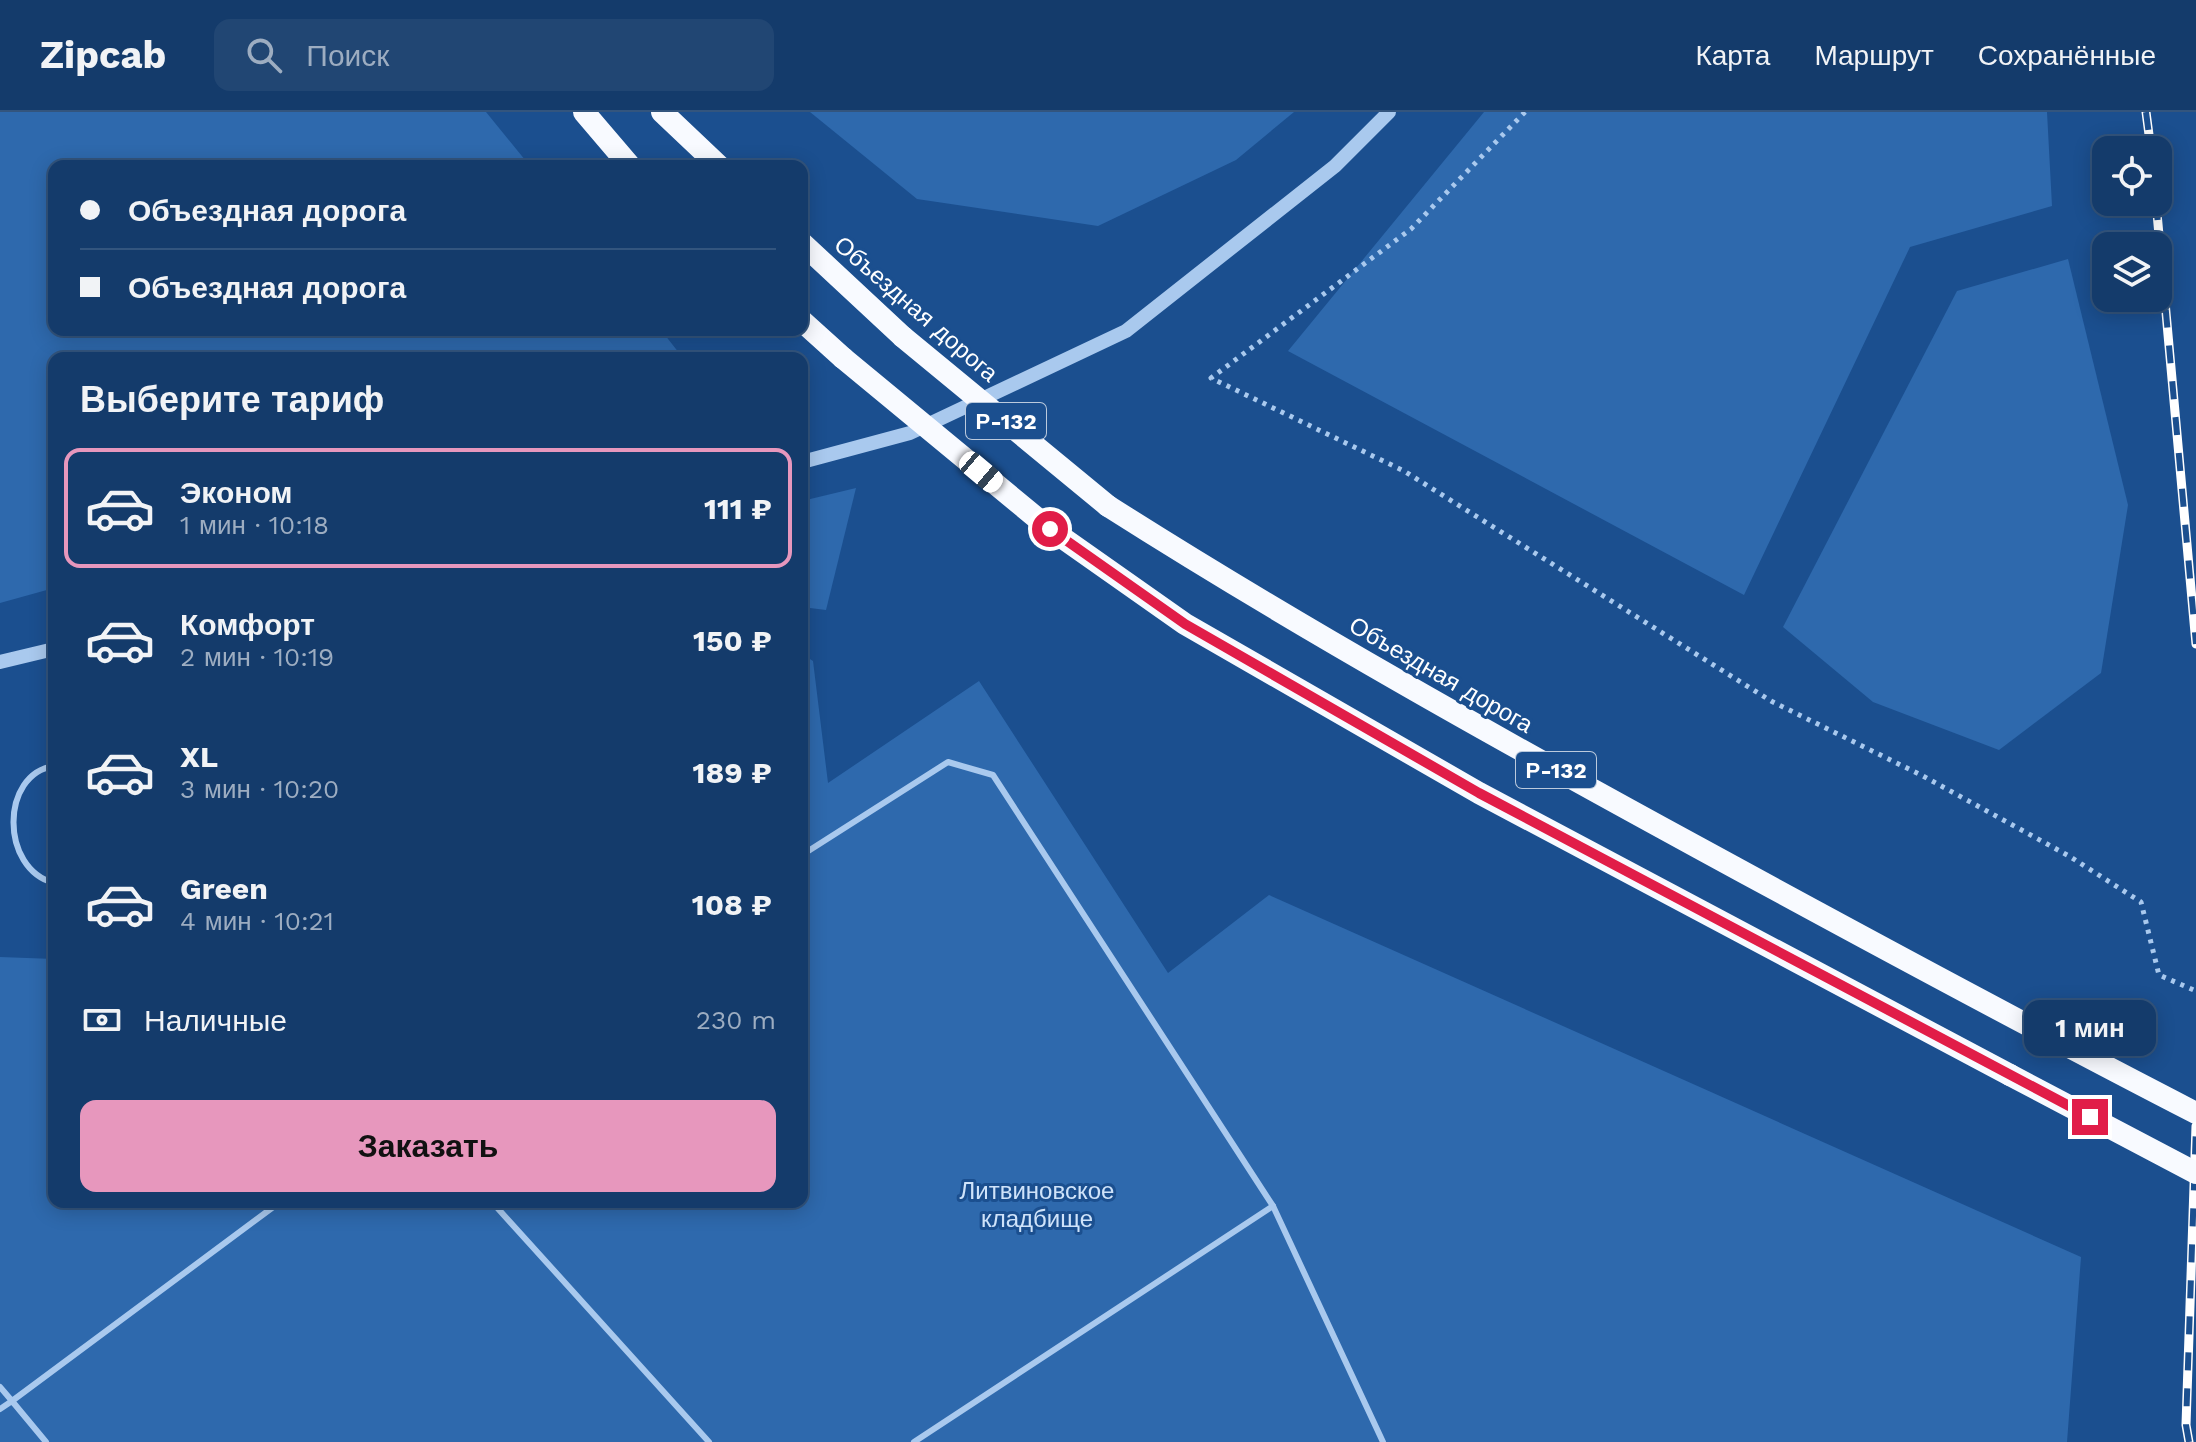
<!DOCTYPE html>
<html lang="ru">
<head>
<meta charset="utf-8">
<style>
	:root { --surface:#143b6b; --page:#214673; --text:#f1f3f6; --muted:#9dadc1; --line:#33557e; --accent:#e797bd }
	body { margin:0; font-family:"Work Sans",sans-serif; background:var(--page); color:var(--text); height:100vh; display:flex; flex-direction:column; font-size:30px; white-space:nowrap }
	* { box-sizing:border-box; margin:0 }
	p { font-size:26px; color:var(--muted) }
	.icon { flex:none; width:44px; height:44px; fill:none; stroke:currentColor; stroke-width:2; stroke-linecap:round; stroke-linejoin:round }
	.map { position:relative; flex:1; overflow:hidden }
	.panel { position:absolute; left:48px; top:240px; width:760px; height:856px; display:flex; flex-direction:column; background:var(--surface); border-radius:16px; box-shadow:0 4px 20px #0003,0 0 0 2px var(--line) }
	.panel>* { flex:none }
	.banner { position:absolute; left:48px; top:48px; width:760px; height:176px; border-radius:16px; box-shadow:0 4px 20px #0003,0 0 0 2px var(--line); display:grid; align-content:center; height:176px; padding:0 32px; background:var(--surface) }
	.fabs { position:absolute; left:2092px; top:24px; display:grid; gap:16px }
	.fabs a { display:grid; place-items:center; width:80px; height:80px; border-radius:16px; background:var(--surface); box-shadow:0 4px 20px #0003,0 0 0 2px var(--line); font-size:40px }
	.end { position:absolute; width:36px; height:36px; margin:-18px; border:10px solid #e11d48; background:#fff; box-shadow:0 0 0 4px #fff }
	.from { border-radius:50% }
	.bubble { position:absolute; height:56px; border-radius:16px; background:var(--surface); box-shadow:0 4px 20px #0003,0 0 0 2px var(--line); font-size:26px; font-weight:700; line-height:56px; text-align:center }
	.car { position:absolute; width:24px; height:48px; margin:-24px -12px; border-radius:10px; box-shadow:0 0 6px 2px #0007; background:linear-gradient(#fff 24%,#345 0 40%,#fff 0 76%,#345 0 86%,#fff 0) }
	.banner b { display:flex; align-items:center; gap:28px; height:76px; font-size:30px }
	.banner b+b { border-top:2px solid var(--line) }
	.banner i { width:20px; height:20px; background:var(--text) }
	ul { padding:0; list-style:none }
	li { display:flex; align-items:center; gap:24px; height:120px; margin:0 16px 12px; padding:0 16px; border:4px solid transparent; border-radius:16px }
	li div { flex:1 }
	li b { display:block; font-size:30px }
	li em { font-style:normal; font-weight:700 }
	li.selected { border-color:var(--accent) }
	li>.icon { width:72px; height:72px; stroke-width:1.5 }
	h2 { padding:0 32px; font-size:36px; line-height:96px }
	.pay { display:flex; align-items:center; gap:20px; height:88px; padding:0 32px; font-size:30px }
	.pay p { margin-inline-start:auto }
	.cta { display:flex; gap:16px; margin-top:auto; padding:16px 32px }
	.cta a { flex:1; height:92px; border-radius:16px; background:var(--accent); color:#111; font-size:32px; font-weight:700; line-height:92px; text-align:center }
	header { display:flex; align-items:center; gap:48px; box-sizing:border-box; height:112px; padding:0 40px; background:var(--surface); border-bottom:2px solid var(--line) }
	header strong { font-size:38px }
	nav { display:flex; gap:44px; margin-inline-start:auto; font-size:28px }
	.search { width:560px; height:72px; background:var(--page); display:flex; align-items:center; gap:20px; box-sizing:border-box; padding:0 28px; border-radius:16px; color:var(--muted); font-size:30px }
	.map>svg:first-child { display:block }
	.green { fill:#2e69ad }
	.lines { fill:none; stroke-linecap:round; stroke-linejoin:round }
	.path { stroke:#a9c9ee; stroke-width:5; stroke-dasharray:4 6; stroke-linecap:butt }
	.service { stroke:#a9c9ee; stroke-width:6 }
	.tertiary { stroke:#a9c9ee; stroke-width:14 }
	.trunk { stroke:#f8faff; stroke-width:22 }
	.rail-casing { stroke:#fff; stroke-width:9 }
	.rail { stroke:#1b4f8f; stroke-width:6; stroke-dasharray:18; stroke-linecap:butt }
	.trunk-bridge { stroke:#f8faff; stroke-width:22 }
	.route { stroke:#e11d48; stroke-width:10 }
	.labels { text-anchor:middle; stroke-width:6; stroke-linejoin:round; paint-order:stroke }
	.shield { fill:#1b4f8f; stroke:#bbcadd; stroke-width:2 }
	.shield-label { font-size:22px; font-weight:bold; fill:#fff }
	.street-label { font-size:24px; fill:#fff; stroke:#1b4f8f }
	.park-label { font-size:24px; fill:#cfe3fa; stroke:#1b4f8f }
</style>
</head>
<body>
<header>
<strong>Zipcab</strong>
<div class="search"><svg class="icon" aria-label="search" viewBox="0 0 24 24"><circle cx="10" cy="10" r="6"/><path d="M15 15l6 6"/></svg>Поиск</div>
<nav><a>Карта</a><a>Маршрут</a><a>Сохранённые</a></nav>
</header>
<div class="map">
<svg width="2196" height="1330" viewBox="0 0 2196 1330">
	<rect width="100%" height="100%" fill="#1b4f8f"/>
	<g class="green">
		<polygon points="0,0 486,0 530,54 54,54 54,218 661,218 683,246 54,246 54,476 0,491"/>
		<polygon points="810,0 1294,0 1236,48 1098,114 917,87"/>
		<polygon points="1484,0 2047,0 2052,94 1910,135 1744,483 1288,239"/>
		<polygon points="2068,147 2128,393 2101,561 1999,638 1873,590 1783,515 1957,179"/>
		<polygon points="856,376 826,498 802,495 802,389"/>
		<polygon points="802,542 813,549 828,671 979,569 1168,861 1269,783 2081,1145 2067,1330 0,1330 0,845 54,847 54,1090 802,1090"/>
	</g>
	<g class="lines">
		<polyline class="path" points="1525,0 1411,117 1211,266 1404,359 1771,589 1923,664 2069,744 2141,790 2159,863 2196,879"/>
		<g class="service">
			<path d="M54 654C0 662 0 757 54 771"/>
			<polyline points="802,743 948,650 993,663 1273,1094 1383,1330"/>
			<polyline points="492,1090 709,1330"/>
			<polyline points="0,1275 12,1289 280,1090"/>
			<polyline points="0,1297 12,1289 46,1330"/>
			<polyline points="914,1330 1273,1094"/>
		</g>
		<g class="tertiary">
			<polyline points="802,350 910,321 1126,219 1335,54 1389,0"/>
			<polyline points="0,550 54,537"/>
		</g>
		<g class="trunk">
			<polyline points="584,0 630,54"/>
			<polyline points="662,0 719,54"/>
			<polyline points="802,131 903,225"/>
			<polyline points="802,209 843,246"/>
			<path d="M1108 394C1300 516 1499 627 1699 736 1864 826 2029 915 2196 1001"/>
			<polyline points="1050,417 1185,512 1479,681 2010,963"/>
		</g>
		<defs>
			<g id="rail">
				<polyline points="2146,0 2151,38"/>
				<polyline points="2156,90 2196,532"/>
				<polyline points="2189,1330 2186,1313 2196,1014"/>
			</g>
		</defs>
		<use href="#rail" class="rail-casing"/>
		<use href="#rail" class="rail"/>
		<g class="trunk-bridge">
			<polyline points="903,225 1108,394"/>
			<polyline points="843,246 1050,417"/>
			<polyline points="2010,963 2196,1061"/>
		</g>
	</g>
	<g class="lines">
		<polyline class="route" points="1050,417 1185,512 1479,681 2090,1005"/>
	</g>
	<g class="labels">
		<g class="shield">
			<rect x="966" y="291" width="80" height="36" rx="6"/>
			<rect x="1516" y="640" width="80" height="36" rx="6"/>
		</g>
		<g class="shield-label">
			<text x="1006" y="317">Р-132</text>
			<text x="1556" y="666">Р-132</text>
		</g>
		<g class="street-label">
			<text transform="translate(916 197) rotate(41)" y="8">Объездная дорога</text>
			<text transform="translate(1441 563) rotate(30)" y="8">Объездная дорога</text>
		</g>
		<g class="park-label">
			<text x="1037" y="1087">Литвиновское<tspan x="1037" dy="28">кладбище</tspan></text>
		</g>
	</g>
</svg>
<div class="fabs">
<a><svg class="icon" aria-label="locate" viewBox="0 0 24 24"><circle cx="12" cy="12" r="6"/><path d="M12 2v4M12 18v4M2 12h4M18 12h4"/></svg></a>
<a><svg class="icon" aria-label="layers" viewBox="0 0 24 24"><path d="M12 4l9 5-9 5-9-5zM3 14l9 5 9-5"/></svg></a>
</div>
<i class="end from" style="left:1050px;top:417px"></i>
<i class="end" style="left:2090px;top:1005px"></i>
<div class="bubble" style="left:2024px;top:888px;width:132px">1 мин</div>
<i class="car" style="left:981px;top:360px;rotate:130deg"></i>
<div class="banner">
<b><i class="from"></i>Объездная дорога</b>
<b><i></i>Объездная дорога</b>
</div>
<section class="panel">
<h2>Выберите тариф</h2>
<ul>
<li class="selected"><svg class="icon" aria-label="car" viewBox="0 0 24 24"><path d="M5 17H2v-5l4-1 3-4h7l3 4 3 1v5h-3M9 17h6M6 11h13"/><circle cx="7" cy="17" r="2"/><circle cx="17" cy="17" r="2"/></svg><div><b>Эконом</b><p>1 мин · 10:18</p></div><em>111 ₽</em></li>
<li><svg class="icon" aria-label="car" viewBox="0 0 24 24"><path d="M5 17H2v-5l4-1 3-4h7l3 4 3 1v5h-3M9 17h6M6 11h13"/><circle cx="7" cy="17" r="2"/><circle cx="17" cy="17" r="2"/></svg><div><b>Комфорт</b><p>2 мин · 10:19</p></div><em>150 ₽</em></li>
<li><svg class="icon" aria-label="car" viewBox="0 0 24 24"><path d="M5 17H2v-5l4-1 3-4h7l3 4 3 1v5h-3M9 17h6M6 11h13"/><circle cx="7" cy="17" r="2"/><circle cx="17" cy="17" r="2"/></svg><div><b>XL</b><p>3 мин · 10:20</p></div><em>189 ₽</em></li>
<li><svg class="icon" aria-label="car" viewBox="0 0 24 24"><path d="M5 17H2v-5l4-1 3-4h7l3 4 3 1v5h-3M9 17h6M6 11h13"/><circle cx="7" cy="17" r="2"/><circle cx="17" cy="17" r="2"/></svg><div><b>Green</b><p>4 мин · 10:21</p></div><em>108 ₽</em></li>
</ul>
<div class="pay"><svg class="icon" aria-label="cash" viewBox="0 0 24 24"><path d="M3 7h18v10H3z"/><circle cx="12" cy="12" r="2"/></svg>Наличные<p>230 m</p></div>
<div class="cta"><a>Заказать</a></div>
</section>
</div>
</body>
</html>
